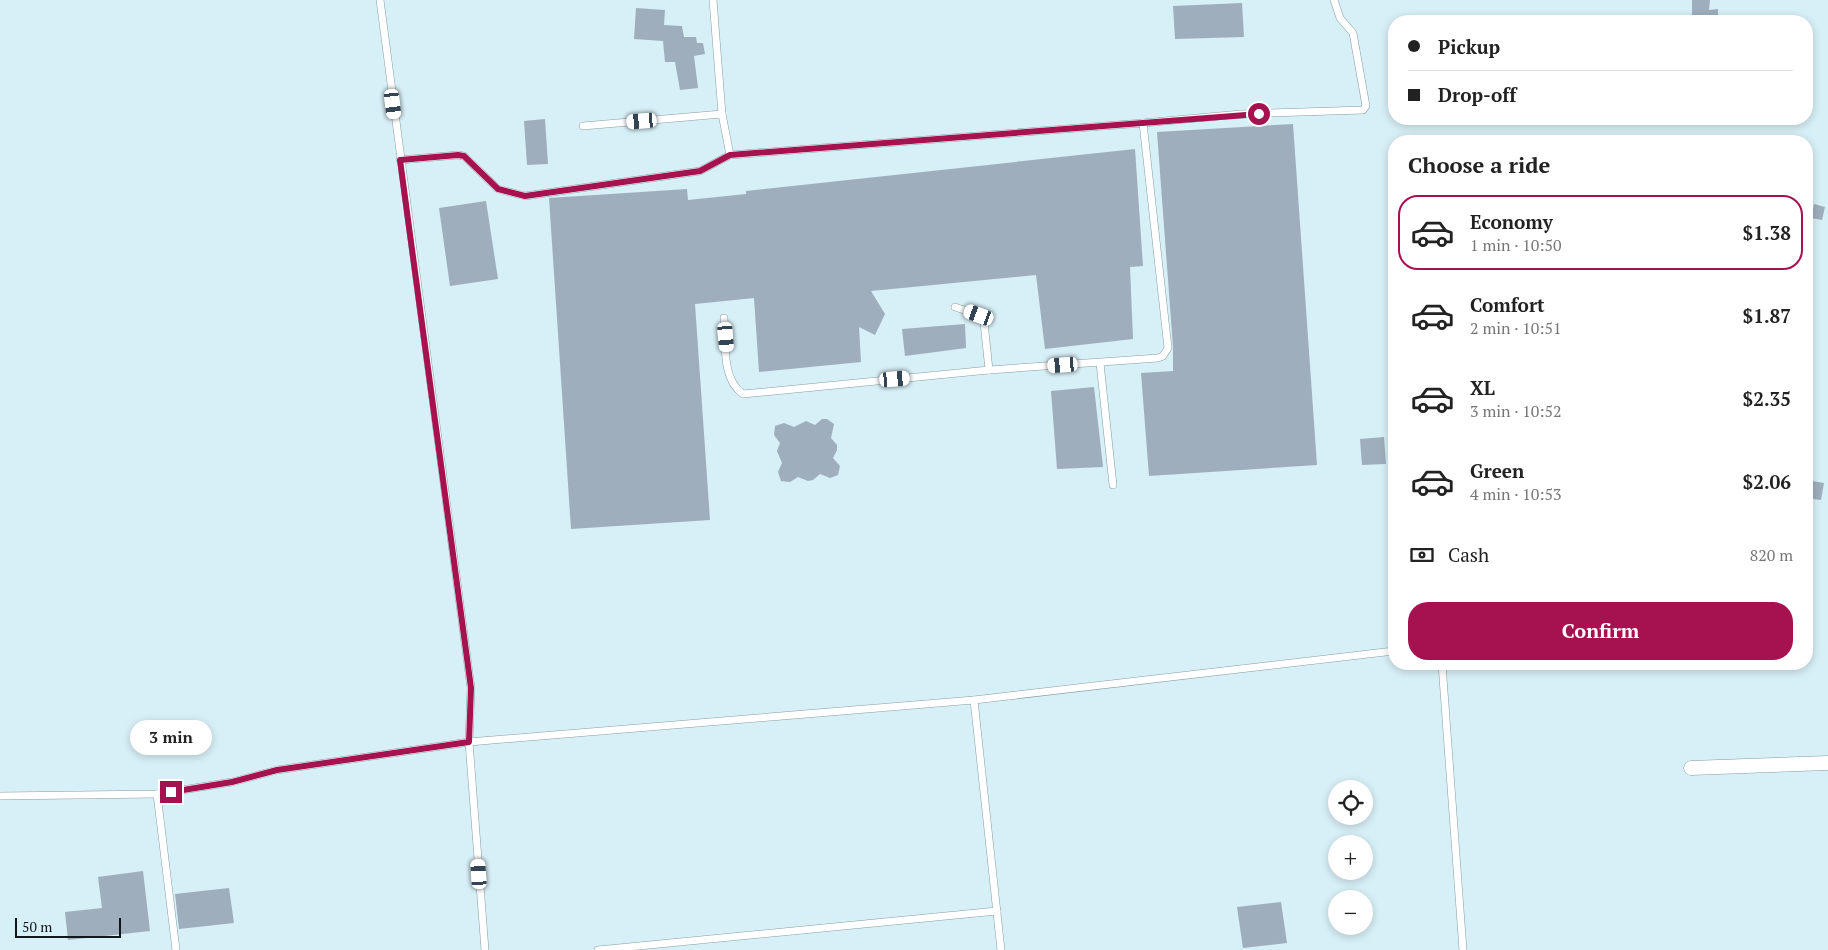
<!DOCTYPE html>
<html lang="en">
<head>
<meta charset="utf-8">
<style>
	:root { --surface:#fff; --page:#f6f6f6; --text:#222; --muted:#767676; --line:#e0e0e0; --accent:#a5124f }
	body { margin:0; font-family:"PT Serif",serif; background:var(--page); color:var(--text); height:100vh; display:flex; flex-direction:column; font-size:19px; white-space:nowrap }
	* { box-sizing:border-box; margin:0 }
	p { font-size:16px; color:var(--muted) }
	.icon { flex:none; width:28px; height:28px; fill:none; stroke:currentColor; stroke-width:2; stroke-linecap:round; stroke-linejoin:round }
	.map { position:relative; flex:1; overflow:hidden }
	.side { position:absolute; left:1388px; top:135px; width:425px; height:535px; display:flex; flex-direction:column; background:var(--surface); border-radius:20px; box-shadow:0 2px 8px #0003 }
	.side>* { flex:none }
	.hud { position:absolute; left:1388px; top:15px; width:425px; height:110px; border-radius:20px; box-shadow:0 2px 8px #0003; display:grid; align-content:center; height:110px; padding:0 20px; background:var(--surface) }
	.buttons { position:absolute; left:1328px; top:780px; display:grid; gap:10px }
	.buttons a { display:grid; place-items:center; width:45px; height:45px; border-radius:50%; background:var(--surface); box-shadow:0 2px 8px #0003; font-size:25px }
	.scale { position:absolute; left:15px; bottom:12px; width:106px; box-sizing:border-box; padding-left:5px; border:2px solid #10181b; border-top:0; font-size:14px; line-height:18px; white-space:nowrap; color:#10181b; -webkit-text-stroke:4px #d7eff6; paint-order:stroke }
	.end { position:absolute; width:22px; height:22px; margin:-11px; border:6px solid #a5124f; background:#fff; box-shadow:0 0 0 2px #fff }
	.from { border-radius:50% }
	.bubble { position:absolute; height:35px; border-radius:18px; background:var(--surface); box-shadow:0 2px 8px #0003; font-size:16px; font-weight:700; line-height:35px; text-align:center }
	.car { position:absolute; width:15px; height:30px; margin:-15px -8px; border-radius:6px; box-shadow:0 0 4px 1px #0007; background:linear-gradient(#fff 24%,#345 0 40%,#fff 0 76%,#345 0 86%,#fff 0) }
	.hud b { display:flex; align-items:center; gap:18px; height:48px; font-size:19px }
	.hud b+b { border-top:1px solid var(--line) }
	.hud i { width:12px; height:12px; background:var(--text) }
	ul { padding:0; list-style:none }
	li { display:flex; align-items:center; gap:15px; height:75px; margin:0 10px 8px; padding:0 10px; border:2px solid transparent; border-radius:20px }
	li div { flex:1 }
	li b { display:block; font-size:19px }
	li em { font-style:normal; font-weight:700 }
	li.on { border-color:var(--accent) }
	li>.icon { width:45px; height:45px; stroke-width:1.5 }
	h2 { padding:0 20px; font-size:22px; line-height:60px }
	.pay { display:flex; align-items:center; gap:12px; height:55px; padding:0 20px; font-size:19px }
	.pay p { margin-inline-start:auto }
	.action { display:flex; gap:10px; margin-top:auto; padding:10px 20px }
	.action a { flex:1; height:58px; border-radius:20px; background:var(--accent); color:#fff; font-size:20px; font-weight:700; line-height:58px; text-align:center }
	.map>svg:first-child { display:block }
	.building { fill:#9eaebd }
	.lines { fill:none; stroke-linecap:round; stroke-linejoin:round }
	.lane-casing { stroke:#869da3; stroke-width:8 }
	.street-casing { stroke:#869da3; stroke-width:15 }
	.lane { stroke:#fff; stroke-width:7 }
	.street { stroke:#fff; stroke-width:14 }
	.route { stroke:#a5124f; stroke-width:6 }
</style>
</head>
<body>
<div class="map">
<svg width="1828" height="950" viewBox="0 0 1828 950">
	<rect width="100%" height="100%" fill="#d7eff6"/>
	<g class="building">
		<polygon points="1692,0 1710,0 1709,10 1718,9 1718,21 1692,21"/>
		<polygon points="1242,3 1244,37 1175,39 1173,6"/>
		<polygon points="636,8 665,10 664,25 682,26 684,37 696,37 697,43 703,43 705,54 694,56 698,88 680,90 675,62 665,62 663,41 634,39"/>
		<polygon points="545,119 548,164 527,165 524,121"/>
		<polygon points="1293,124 1317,465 1149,476 1141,373 1173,371 1173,347 1157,132"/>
		<polygon points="1135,149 1143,266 1130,267 1133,339 1045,349 1036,275 871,291 885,314 875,335 859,327 861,362 759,372 754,298 695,304 710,520 571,529 549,198 687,189 688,200 746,194 746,191"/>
		<polygon points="486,201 498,279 450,286 439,208"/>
		<polygon points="1814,204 1825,207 1822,220 1811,218"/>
		<polygon points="965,324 966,348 905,356 902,329"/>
		<polygon points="1094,387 1103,467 1057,469 1051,391"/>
		<polygon points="822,419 827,419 834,424 831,438 837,445 837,450 833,458 840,466 838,475 830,478 820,474 813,480 808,481 798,477 790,482 781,481 778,472 782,463 777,451 780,443 774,435 775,426 784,423 794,427 806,421 815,425"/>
		<polygon points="1384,437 1386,464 1362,465 1360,439"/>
		<polygon points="1806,480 1824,483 1821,500 1806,498"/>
		<polygon points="143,871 150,931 68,940 65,912 102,908 98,877"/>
		<polygon points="229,888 234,923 179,929 175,894"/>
		<polygon points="1281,902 1287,943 1243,948 1237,907"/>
	</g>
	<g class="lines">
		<defs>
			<g id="lane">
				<polyline points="380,0 471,688 469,742 485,950"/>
				<path d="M713 0 722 114 730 155 1143 123 1168 348 1163 356 1158 358 989 370 743 394C721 379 726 342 724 318"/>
				<polyline points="1143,123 1241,114 1363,110 1366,106 1353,33 1340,18 1334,0"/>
				<polyline points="583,126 722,114"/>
				<polyline points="400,160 458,155 464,156 498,189 525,196 700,171 730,155"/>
				<polyline points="955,307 979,315 984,322 989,370"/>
				<polyline points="1100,363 1113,485"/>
				<polyline points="1442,664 1463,950"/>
				<polyline points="974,700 1001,950"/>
				<polyline points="157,794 176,950"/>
				<polyline points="0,796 157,794 232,782 277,770 469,742 974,700 1394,651"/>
				<polyline points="598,950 997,911"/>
			</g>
			<polyline id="street" points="1691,768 1828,763"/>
		</defs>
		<use href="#lane" class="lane-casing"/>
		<use href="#street" class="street-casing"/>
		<use href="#lane" class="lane"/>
		<use href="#street" class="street"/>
	</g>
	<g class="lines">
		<polyline class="route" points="171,792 232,782 277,770 469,742 471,688 400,160 458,155 464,156 498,189 525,196 700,171 730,155 1259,114"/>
	</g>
</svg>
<div class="buttons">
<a><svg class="icon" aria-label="locate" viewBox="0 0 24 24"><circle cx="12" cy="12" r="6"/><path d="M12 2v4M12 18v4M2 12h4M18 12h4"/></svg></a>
<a>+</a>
<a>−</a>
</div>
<div class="scale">50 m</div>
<i class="end from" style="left:1259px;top:114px"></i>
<i class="end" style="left:171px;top:792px"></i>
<div class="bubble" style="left:130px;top:720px;width:82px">3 min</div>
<i class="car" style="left:393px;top:104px;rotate:173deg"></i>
<i class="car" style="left:642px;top:121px;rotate:265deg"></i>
<i class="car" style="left:979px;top:315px;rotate:290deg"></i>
<i class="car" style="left:726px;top:337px;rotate:175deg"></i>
<i class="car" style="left:1063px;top:365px;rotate:266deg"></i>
<i class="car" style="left:895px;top:379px;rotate:85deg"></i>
<i class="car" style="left:479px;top:874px;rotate:356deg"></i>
<div class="hud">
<b><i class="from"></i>Pickup</b>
<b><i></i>Drop-off</b>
</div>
<section class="side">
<h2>Choose a ride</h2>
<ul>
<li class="on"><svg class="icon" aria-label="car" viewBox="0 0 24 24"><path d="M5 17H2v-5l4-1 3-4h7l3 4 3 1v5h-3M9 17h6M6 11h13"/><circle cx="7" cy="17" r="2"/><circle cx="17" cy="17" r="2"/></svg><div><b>Economy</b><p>1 min · 10:50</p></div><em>$1.38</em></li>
<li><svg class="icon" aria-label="car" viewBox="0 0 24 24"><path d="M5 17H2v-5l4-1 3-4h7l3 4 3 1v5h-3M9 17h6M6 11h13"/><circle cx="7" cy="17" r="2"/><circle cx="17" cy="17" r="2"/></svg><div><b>Comfort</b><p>2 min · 10:51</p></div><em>$1.87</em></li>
<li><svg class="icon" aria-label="car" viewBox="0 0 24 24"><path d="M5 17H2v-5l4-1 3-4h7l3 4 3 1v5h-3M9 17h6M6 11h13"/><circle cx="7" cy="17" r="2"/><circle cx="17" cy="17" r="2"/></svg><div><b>XL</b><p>3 min · 10:52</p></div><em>$2.35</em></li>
<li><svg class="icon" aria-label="car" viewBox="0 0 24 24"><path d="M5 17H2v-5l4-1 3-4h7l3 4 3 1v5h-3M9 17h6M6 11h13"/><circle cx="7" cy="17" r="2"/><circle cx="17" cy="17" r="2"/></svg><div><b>Green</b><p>4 min · 10:53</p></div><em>$2.06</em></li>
</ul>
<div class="pay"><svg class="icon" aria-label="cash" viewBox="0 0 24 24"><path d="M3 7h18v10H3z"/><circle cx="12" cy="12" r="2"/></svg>Cash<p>820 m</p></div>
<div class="action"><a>Confirm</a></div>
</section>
</div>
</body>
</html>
